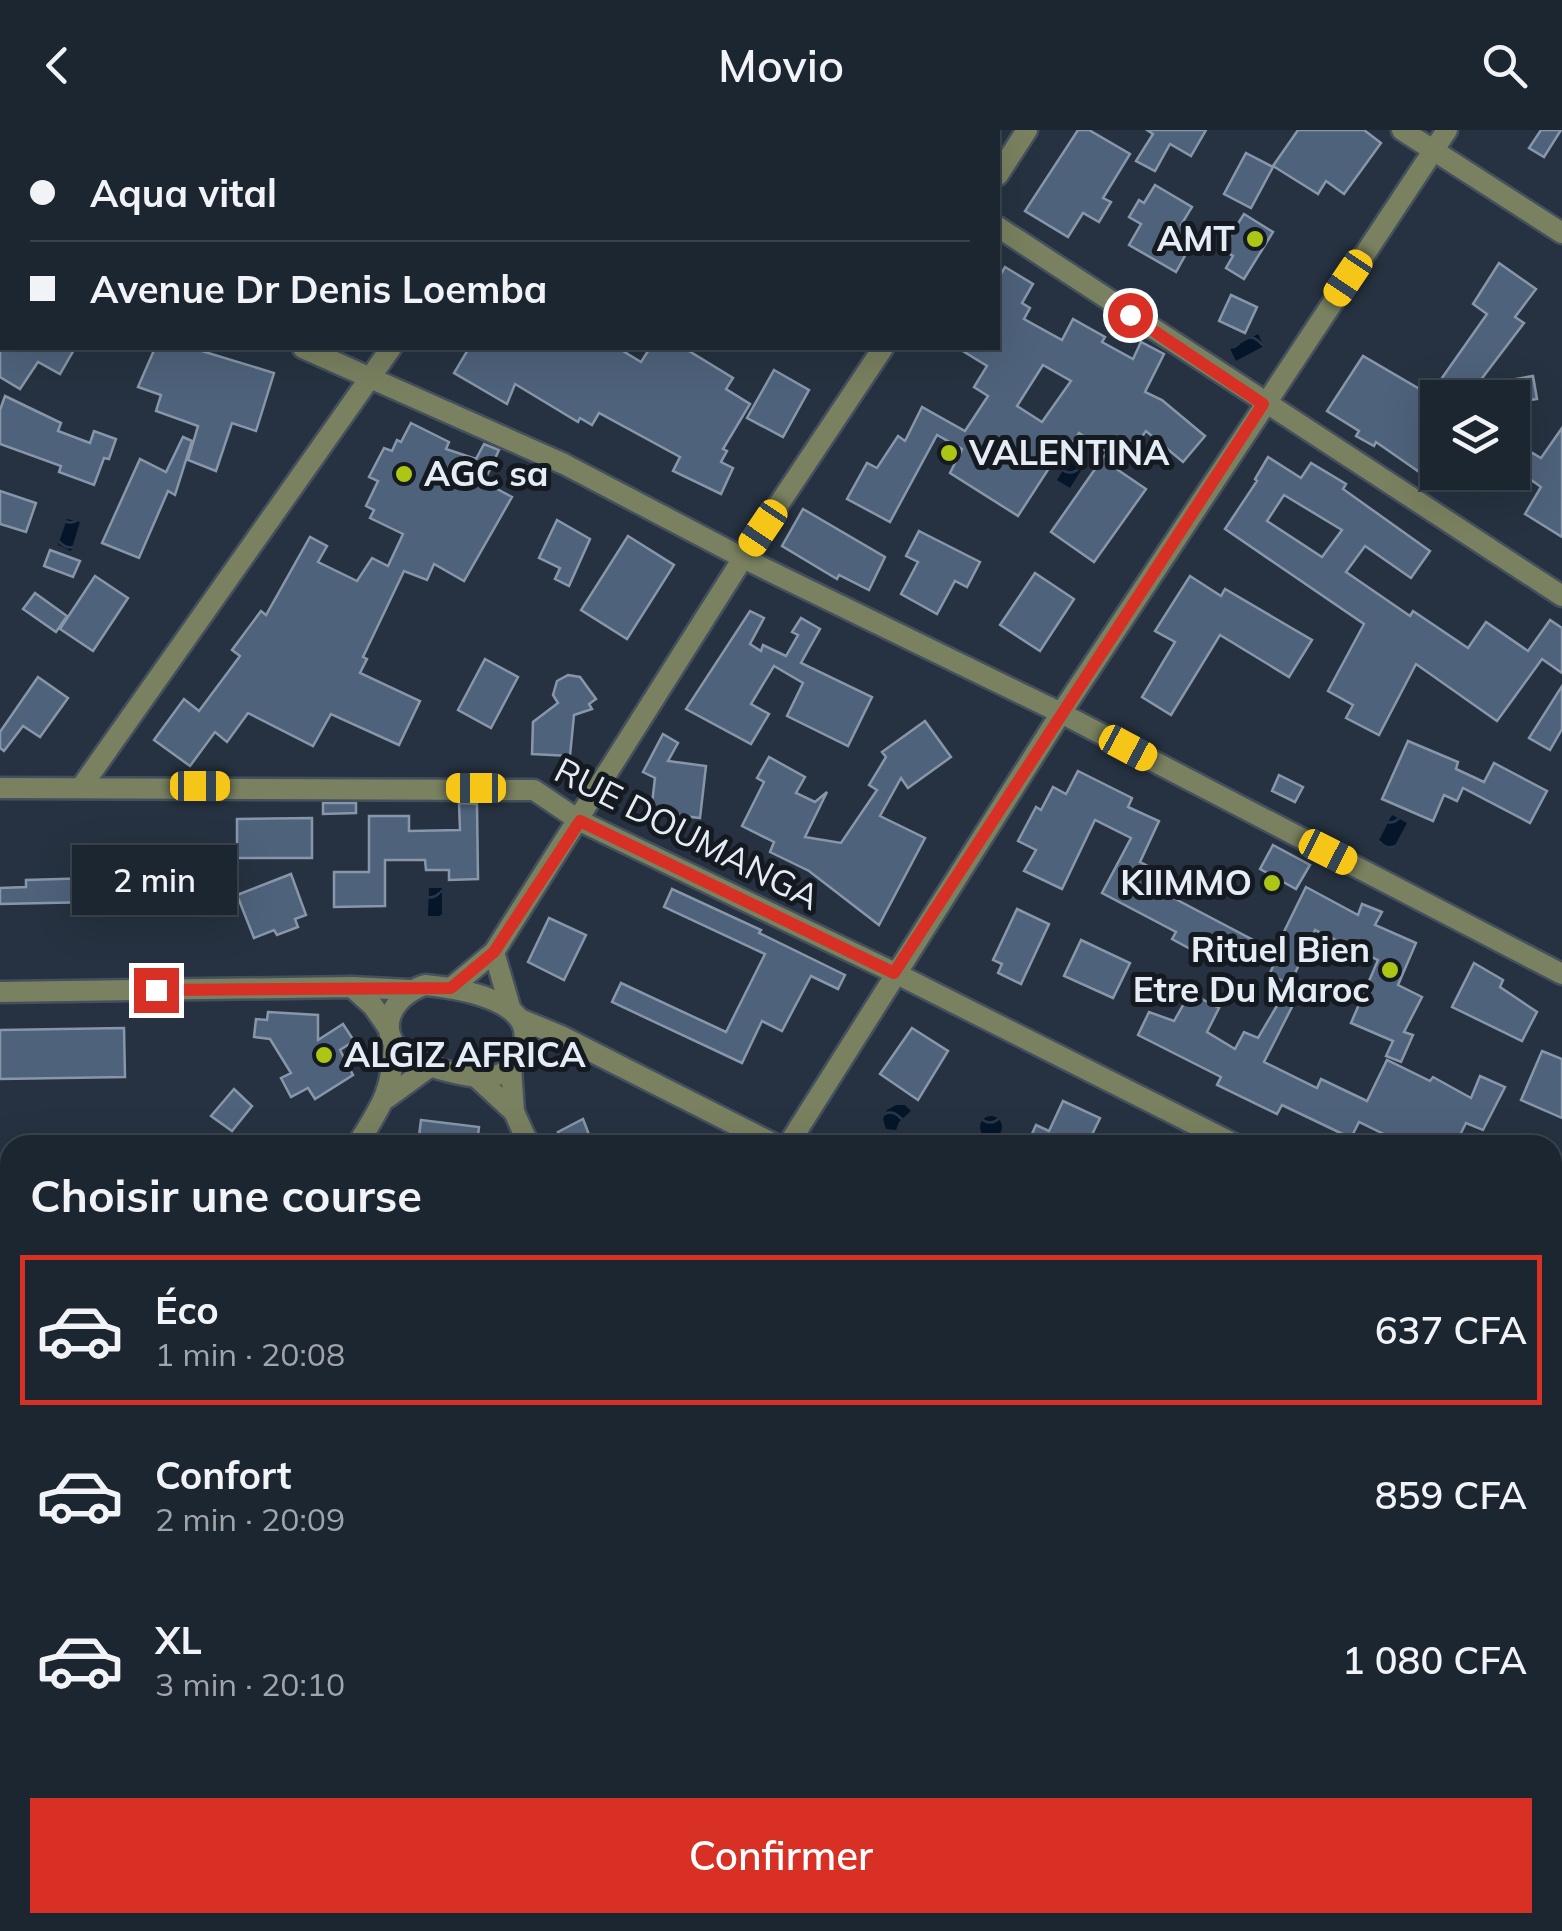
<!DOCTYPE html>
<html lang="fr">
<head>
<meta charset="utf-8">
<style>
	:root { --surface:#1c2631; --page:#252e39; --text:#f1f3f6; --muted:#a0a5ab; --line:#3a434d; --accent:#d93025 }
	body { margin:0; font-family:Mulish,sans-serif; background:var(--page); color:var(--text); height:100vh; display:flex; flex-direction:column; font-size:38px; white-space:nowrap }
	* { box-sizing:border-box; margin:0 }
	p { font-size:32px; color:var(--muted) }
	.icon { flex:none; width:55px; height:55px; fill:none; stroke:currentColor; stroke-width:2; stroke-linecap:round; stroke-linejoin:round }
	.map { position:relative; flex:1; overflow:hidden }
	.side { position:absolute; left:0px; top:1005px; width:1562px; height:798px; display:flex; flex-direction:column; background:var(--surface); border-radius:30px 30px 0 0; box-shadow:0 10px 40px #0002,0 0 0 2px var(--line) }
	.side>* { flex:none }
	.guide { position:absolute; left:0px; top:0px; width:1000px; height:220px; box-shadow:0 10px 40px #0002,0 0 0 2px var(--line); display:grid; align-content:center; height:220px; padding:0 30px; background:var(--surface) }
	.buttons { position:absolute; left:1420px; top:250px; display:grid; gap:20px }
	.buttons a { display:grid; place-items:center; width:110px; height:110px; border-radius:0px; background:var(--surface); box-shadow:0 10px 40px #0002,0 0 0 2px var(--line); font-size:50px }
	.end { position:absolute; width:45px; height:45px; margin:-22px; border:12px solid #d93025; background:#fff; box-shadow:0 0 0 5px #fff }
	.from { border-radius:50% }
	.bubble { position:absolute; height:70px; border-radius:0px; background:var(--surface); box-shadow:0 10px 40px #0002,0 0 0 2px var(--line); font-size:32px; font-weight:600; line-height:70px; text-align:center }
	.car { position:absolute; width:30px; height:60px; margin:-30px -15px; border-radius:12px; box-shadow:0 0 8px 2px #0007; background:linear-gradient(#f5c518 24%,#345 0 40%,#f5c518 0 76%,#345 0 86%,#f5c518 0) }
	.guide b { display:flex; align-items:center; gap:35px; height:95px; font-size:38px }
	.guide b+b { border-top:2px solid var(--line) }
	.guide i { width:25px; height:25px; background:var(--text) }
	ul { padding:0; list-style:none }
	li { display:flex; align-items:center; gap:30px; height:150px; margin:0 20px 15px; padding:0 10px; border:5px solid transparent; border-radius:0px }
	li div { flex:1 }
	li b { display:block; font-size:38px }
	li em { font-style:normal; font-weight:600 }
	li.current { border-color:var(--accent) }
	li>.icon { width:90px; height:90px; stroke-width:1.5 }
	h2 { padding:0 30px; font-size:45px; line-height:120px }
	.button { display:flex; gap:20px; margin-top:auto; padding:20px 30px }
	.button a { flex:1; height:115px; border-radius:0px; background:var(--accent); color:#fff; font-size:40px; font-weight:600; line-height:115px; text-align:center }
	header { display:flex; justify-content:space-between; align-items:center; height:130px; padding:0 30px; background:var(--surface); font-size:45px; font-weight:600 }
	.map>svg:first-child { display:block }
	.grass { fill:url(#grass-dots) }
	.water { fill:url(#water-waves) }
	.building { fill:#4e627b; stroke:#8796a8; stroke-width:2.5; fill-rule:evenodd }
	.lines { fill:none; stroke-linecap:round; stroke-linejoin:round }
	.service-casing { stroke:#44505e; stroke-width:16 }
	.minor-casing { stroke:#44505e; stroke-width:25 }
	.tertiary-casing { stroke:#44505e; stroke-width:25 }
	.primary-casing { stroke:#44505e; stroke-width:30 }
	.service { stroke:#798160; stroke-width:11 }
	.minor { stroke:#798160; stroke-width:20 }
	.tertiary { stroke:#798160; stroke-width:20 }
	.primary { stroke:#c0d08c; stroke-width:25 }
	.route { stroke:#d93025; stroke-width:12 }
	.poi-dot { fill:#abc614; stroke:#141a20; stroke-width:4 }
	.labels { text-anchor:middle; stroke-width:10; stroke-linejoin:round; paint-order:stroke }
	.poi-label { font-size:35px; font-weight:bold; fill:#e4ecf6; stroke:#141a20; text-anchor:end }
	.street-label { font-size:35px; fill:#e4ecf6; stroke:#141a20 }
</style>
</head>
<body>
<header><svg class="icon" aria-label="back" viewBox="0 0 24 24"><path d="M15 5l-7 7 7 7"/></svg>Movio<svg class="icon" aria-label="search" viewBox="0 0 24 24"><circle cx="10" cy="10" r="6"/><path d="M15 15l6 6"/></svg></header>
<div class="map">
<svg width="1562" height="1801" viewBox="0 0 1562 1801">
	<defs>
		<pattern id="grass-dots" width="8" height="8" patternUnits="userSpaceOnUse" patternTransform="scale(2.5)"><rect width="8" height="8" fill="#393f23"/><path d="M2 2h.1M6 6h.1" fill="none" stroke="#565b44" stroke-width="1.8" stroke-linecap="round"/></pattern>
		<pattern id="water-waves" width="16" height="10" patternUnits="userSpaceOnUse" patternTransform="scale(2.5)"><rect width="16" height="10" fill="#05152a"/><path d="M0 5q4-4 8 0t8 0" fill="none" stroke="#29374a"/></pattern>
	</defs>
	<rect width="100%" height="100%" fill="#263241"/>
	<polygon class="grass" points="1084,1793 1332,1792 1343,1801 1074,1801"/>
	<g class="water">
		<polygon points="1258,204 1264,216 1236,231 1230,219"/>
		<polygon points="1073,324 1087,331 1070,358 1057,350"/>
		<polygon points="67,389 80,392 71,421 58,415"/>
		<polygon points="1392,685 1407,693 1393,719 1378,712"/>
		<polygon points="429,758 442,758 442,786 428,786"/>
		<polygon points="896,975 905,975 911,981 899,992 896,1000 886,999 883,989 887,980"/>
		<circle cx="991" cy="997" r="11"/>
	</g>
	<g class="building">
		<polygon points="1078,0 1089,0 1130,24 1103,68 1111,72 1099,92 1083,83 1068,107 1025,81"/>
		<polygon points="1147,0 1206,0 1191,26 1170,14 1155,41 1136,31 1153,4"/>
		<polygon points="1298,0 1364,0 1381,13 1344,64 1326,51 1318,64 1273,36"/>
		<polygon points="1541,0 1561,0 1544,27 1529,18"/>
		<polygon points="1246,23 1273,37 1251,78 1224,64"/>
		<polygon points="1155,55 1192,77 1181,95 1197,104 1176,142 1129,115 1141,94 1129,87 1139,70 1144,73"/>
		<polygon points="1244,84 1273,102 1244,149 1226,138 1233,126 1222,119"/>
		<polygon points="1499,133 1536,159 1515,187 1524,193 1467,268 1434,268 1438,270 1438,355 1376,312 1374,316 1356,306 1359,301 1327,281 1363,226 1430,265 1487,184 1473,174"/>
		<path d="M1005 137 1033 154 1022 173 1030 178 1024 189 1062 210 1073 189 1105 207 1102 212 1133 229 1141 212 1164 224 1145 262 1162 270 1205 306 1183 332 1146 301 1118 340 1146 359 1094 432 1051 402 1107 322 1079 303 1067 321 1062 318 1018 386 950 343 962 319 937 305 890 392 847 369 867 333 877 338 898 306 905 311 922 277 965 301 988 266 974 257 987 236 958 218H998V149ZM1043 235 1071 251 1042 292 1017 276Z"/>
		<polygon points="1231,165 1257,177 1245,203 1219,191"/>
		<polygon points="0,218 75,218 60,244 38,232 20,259 0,247"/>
		<polygon points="155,218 192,218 274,243 256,301 232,293 216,341 188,330 198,296 156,281 161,265 138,257"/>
		<polygon points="469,218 618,218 641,232 650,218 684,218 733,248 726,259 750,274 723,319 727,321 721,332 733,338 721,364 673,341 680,327 599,283 592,295 580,288 578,292 515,254 507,274 454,243"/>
		<polygon points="774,240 809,260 783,307 747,288"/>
		<polygon points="1533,246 1537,269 1512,273 1512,268 1495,268 1493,253"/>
		<polygon points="5,266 61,293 58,301 90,313 94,301 116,309 109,329 104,328 94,355 59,342 61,336 0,314 0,280"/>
		<polygon points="411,293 449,312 446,319 476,329 484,314 499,320 484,352 512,367 464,451 434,434 427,450 404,441 363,527 367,529 360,543 420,571 399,615 331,584 313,616 248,583 227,612 215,602 190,636 154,610 184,569 199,581 240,526 232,520 261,481 266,485 310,407 327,416 318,432 357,451 372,428 388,436 403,404 370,388 374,380 366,376 378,351 369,347 384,318 392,321 397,310 401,312"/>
		<polygon points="1562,298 1562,407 1525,384 1541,357 1512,336 1512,311 1541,328"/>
		<polygon points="183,307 192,311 175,365 168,361 139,428 102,413 140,329 166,342"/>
		<path d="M1268 327 1301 348 1311 333 1346 354 1343 359 1430 421 1411 448 1365 416 1346 442 1410 486 1413 481 1468 518 1486 492 1528 521 1550 490 1562 498V543L1542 529 1497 591 1416 534 1379 605 1346 588 1353 575 1328 561 1364 494 1225 399 1257 351 1255 349ZM1284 365 1342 400 1322 427 1267 391Z"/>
		<polygon points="0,361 36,373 26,402 0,394"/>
		<polygon points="803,379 885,427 869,460 839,445 837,449 782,416"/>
		<polygon points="557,390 590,409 569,456 555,449 560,438 539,428"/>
		<polygon points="919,401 980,432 967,457 955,451 937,484 901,464 918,432 906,426"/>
		<polygon points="628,406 674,435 627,509 581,480"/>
		<polygon points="50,420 80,431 73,447 44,436"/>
		<polygon points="1035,443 1074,469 1040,521 1000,495"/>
		<polygon points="95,446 128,468 93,521 60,499"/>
		<polygon points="1190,446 1221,466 1225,459 1312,510 1289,547 1220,505 1171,585 1142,567 1175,512 1155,501"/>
		<polygon points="35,463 67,486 56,502 23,479"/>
		<polygon points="750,481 764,488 750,514 761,521 763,515 786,526 798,505 792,502 801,488 820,499 801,533 872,567 848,616 787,586 803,553 774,536 751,574 769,584 751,614 686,579"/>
		<polygon points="485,529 518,547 491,598 458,580"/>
		<polygon points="568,545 580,547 596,569 589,574 592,579 574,585 570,626 532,624 533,592 558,573 553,565 557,551"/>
		<polygon points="38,547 68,568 40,607 23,596 4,621 0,618 0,602"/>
		<polygon points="1562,556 1562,599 1550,620 1529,608"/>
		<polygon points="925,591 951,627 908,658 901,648 880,686 925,708 879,795 809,741 770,722 774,712 742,696 764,652 757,648 769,627 805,647 796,663 815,672 827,662 805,707 841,713 877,660 869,655 886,627 882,622"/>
		<polygon points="663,604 678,613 668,631 706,636 700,688 651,682 655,648 643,642"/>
		<polygon points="1408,611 1458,632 1456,639 1484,652 1494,633 1547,661 1530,693 1463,658 1457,671 1444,665 1433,691 1382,669"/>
		<polygon points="1078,641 1132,668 1128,677 1159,691 1140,732 1174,749 1166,764 1257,812 1250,825 1215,807 1209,818 1200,814 1196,822 1172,809 1176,802 1102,763 1131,708 1095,690 1062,759 1024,741 1036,720 1018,711 1036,677 1041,680 1053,657 1066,664"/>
		<polygon points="1279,645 1303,657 1295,672 1272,661"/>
		<polygon points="323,673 356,673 356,683 323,684"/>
		<polygon points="459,673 477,674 478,749 449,750 449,740 426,740 425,730 385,730 385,776 334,777 334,742 369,742 369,686 409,686 409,701 460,700"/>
		<polygon points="312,688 312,728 237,728 237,689"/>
		<polygon points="1273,715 1310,735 1296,759 1260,739"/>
		<polygon points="291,744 306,785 295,789 298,797 277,805 274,800 254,808 237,765"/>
		<polygon points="93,748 93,772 0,774 0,758 26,757 26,750"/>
		<polygon points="154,753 208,753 208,776 155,775"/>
		<polygon points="1306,757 1358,785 1362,774 1382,782 1375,795 1416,813 1398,855 1422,867 1404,902 1413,905 1401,932 1386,926 1393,911 1351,893 1378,830 1315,800 1290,854 1269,845 1277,828 1272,826"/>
		<polygon points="672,759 761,800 759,803 845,845 838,859 811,846 782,901 762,891 742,933 612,872 621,853 726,902 765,824 664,777"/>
		<polygon points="1017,779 1049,794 1021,854 998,843 1002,834 993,830"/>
		<polygon points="549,788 586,805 564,850 528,832"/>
		<polygon points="1081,810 1130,833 1113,868 1064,846"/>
		<polygon points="1474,833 1503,850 1500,857 1537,882 1522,911 1452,877"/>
		<polygon points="1285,862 1296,869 1264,932 1317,958 1321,949 1367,971 1387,930 1430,951 1433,947 1471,968 1480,946 1505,957 1483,1000 1466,993 1455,1015 1406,1015 1359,992 1351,1008 1282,975 1277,984 1217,955 1221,947 1138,905 1149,882 1174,891 1190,863 1219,878 1207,902 1235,919 1244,902 1258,908"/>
		<polygon points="268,882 318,885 318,910 343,894 354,911 340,920 353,945 315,969 308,958 291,967 281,948 291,943 270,909 254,907 256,889 267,890"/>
		<polygon points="124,898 125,947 0,949 0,900"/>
		<polygon points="912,898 948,921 918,970 880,944"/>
		<polygon points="1542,921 1562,929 1562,988 1521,970"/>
		<polygon points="234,959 252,976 232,1001 211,986"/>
		<polygon points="1063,971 1100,988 1087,1015 1027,1015 1036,995 1049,1001"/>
		<polygon points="583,989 593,1015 565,1015 558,1002"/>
		<polygon points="421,990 479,997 477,1015 418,1014"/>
	</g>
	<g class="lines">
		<defs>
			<g id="service">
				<polyline points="124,0 124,2"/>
				<polyline points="19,2 21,0"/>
				<polyline points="79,2 80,0"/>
				<polyline points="0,36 2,31"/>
				<polyline points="0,1276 10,1261"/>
				<polyline points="1364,1792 1367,1799"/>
			</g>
			<g id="minor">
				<polyline points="855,0 858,2"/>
				<polyline points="547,2 549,0"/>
				<polyline points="998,45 1027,0"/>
				<polyline points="998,97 1562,466"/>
				<polyline points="0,200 2,196"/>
				<polyline points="82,656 391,218"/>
				<polyline points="0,658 534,660 580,691 895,843 1236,1015"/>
				<polyline points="494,822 510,877"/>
				<path d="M425 855C457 858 546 871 520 923 515 935 505 944 492 947 474 950 419 936 404 924 373 899 394 865 425 855Z"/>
				<polyline points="352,857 373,876 389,899"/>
				<polyline points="451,858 494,822 743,428 883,218"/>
				<polyline points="0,862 352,857 410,860"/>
				<polyline points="520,889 561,906"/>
				<polyline points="475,946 514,982 529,1015"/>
				<polyline points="387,968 431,936"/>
				<path d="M357 1015C382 975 392 962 394 914"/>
				<polyline points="788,1015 1061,583 1447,0"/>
				<polyline points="1552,1111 1562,1106"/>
				<polyline points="0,1564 10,1549"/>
				<polyline points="258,1801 264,1792"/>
			</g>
			<g id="tertiary">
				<polyline points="1402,0 1562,103"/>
				<polyline points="0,91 2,92"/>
				<polyline points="303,218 564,334 743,428 1061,583 1562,844"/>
				<polyline points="561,906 776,1015"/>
				<polyline points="511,937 514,982"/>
				<polyline points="0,1297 10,1304"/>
				<polyline points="740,1792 753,1801"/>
			</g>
			<g id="primary">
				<polyline points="1552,1382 1562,1375"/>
				<polyline points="917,1792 935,1801"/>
				<polyline points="830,1801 850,1792"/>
				<polyline points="1031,1801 1042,1792"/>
			</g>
		</defs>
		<use href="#service" class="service-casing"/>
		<use href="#minor" class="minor-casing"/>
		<use href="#tertiary" class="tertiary-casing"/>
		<use href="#primary" class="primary-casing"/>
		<use href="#service" class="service"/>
		<use href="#minor" class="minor"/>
		<use href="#tertiary" class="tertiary"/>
		<use href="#primary" class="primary"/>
	</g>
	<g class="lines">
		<polyline class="route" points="156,860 451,858 494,822 580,691 894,843 1263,274 1130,185"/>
	</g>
	<g class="poi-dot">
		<circle cx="1255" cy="109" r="10"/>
		<circle cx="949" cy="323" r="10"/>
		<circle cx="404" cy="344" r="10"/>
		<circle cx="1272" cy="753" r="10"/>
		<circle cx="1390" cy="840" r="10"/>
		<circle cx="324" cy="925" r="10"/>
	</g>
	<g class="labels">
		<g class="poi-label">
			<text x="1235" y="121">AMT</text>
			<text x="969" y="335" text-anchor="start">VALENTINA</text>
			<text x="424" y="356" text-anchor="start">AGC sa</text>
			<text x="1252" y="765">KIIMMO</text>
			<text x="1370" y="832">Rituel Bien<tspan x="1370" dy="40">Etre Du Maroc</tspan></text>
			<text x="344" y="937" text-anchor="start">ALGIZ AFRICA</text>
		</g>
		<g class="street-label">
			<text transform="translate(687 704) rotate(27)" y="12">RUE DOUMANGA</text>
		</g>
	</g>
</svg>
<div class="buttons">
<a><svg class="icon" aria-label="layers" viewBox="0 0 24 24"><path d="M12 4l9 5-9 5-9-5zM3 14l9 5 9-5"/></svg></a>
</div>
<i class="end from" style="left:1130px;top:185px"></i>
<i class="end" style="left:156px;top:860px"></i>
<div class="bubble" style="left:72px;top:715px;width:165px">2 min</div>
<i class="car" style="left:1348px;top:148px;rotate:214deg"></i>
<i class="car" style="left:763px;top:398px;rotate:214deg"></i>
<i class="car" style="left:1128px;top:618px;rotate:118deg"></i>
<i class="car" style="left:200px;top:656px;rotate:90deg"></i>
<i class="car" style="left:476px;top:658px;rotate:270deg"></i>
<i class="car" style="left:1328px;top:722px;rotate:117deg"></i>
<div class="guide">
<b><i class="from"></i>Aqua vital</b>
<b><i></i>Avenue Dr Denis Loemba</b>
</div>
<section class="side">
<h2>Choisir une course</h2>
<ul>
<li class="current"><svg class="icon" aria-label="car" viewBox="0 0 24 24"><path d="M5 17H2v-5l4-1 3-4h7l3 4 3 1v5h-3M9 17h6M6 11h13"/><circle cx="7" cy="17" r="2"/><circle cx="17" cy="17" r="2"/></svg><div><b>Éco</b><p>1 min · 20:08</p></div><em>637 CFA</em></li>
<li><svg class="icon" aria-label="car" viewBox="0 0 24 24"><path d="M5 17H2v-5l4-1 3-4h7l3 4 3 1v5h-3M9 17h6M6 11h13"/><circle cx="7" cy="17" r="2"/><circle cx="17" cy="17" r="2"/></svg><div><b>Confort</b><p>2 min · 20:09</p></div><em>859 CFA</em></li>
<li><svg class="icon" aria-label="car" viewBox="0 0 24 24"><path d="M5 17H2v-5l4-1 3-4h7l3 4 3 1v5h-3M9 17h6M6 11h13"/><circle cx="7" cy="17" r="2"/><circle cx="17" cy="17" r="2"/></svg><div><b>XL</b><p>3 min · 20:10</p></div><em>1 080 CFA</em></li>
</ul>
<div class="button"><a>Confirmer</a></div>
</section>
</div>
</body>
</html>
